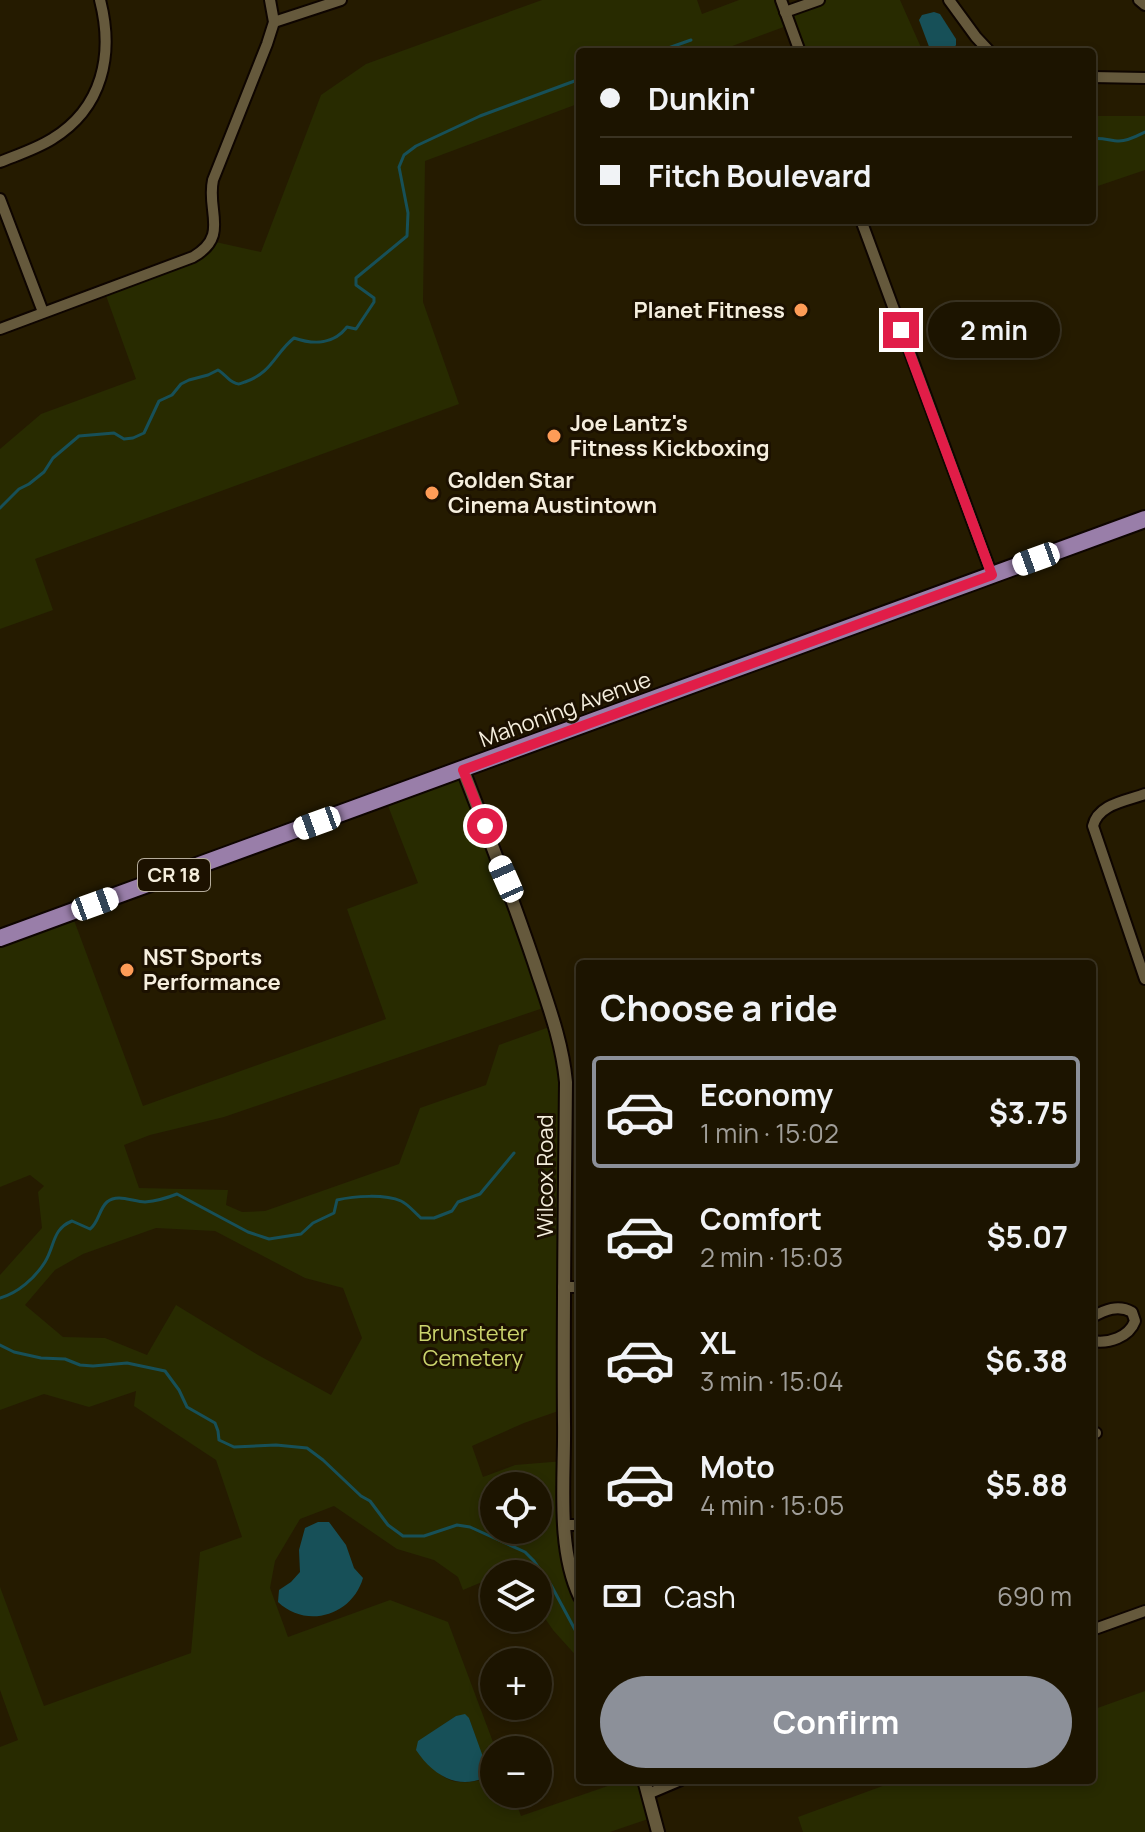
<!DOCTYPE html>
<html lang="en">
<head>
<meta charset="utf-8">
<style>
	:root { --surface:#1c1400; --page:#251d0a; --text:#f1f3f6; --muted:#a09e99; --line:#3a3322; --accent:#8c9099 }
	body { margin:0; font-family:Manrope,sans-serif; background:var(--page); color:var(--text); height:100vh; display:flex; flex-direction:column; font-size:30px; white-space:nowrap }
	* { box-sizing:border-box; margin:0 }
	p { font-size:26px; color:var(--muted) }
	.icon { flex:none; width:44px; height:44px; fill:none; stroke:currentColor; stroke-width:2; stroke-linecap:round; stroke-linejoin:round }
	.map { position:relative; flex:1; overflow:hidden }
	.side { position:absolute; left:576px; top:960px; width:520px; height:824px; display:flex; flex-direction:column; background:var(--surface); border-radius:8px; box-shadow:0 4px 12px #0003,0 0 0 2px var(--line) }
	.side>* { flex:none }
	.banner { position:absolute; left:576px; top:48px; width:520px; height:176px; border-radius:8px; box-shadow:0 4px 12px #0003,0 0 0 2px var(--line); display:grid; align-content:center; height:176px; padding:0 24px; background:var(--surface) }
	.tools { position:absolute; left:480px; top:1472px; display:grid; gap:16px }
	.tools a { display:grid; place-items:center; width:72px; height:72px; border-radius:50%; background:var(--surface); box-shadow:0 4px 12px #0003,0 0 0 2px var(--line); font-size:40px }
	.end { position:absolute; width:36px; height:36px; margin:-18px; border:10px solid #e11d48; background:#fff; box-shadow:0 0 0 4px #fff }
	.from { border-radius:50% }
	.bubble { position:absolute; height:56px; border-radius:28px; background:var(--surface); box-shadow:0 4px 12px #0003,0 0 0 2px var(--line); font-size:26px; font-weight:700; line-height:56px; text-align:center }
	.car { position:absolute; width:24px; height:48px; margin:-24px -12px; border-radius:10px; box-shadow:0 0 6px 2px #0007; background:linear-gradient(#fff 24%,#345 0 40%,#fff 0 76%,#345 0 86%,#fff 0) }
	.banner b { display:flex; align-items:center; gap:28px; height:76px; font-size:30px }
	.banner b+b { border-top:2px solid var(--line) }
	.banner i { width:20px; height:20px; background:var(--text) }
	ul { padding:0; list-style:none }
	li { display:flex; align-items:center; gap:24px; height:112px; margin:0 16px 12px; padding:0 8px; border:4px solid transparent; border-radius:8px }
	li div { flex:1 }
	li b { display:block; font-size:30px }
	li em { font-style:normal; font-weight:700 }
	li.selected { border-color:var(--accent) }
	li>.icon { width:72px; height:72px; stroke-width:1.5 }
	h2 { padding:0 24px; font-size:36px; line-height:96px }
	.pay { display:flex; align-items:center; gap:20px; height:88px; padding:0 24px; font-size:30px }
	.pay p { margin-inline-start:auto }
	.primary-button { display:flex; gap:16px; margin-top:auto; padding:16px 24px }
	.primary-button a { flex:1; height:92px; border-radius:48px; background:var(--accent); color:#fff; font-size:32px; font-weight:700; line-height:92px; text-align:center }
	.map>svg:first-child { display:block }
	.green { fill:#282b00; fill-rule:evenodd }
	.water { fill:#175058 }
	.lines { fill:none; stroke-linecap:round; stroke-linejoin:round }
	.stream { stroke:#175058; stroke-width:3 }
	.minor-casing { stroke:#0e0500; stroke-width:14 }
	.tertiary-casing { stroke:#0e0500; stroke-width:16 }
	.primary-casing { stroke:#0e0500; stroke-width:20 }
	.minor { stroke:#65593c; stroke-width:10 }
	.tertiary { stroke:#65593c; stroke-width:12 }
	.primary { stroke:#997ea9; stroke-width:16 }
	.route { stroke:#e11d48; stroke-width:10 }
	.poi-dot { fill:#fe9c57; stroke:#1c1100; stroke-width:3 }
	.labels { text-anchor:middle; stroke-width:6; stroke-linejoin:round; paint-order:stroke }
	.shield { fill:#1c1100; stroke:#b5ac9b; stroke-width:2 }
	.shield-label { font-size:20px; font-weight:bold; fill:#f6efde }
	.poi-label { font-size:22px; font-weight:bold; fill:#f6efde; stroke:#1c1100; text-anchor:start }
	.street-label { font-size:22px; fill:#f6efde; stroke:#1c1100 }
	.park-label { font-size:22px; fill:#cbd46d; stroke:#1c1100 }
</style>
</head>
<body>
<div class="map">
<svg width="1145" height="1832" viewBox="0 0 1145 1832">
	<rect width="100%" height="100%" fill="#251b00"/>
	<g class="green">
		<polygon points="542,0 697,0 702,14 739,0 781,0 785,12 819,0 900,0 923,52 800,52 789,25 716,52 580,52 580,103 425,161 423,302 459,404 35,559 53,610 0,629 0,449 41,414 136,379 104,290 193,257 211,241 261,252 321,95 366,64"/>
		<polygon points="1092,116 1145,116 1145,170 1092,188"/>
		<path d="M463 770 549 1006 224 1117 150 1135 124 1145 139 1188 228 1190 226 1205 242 1212 265 1211 399 1164 420 1108 486 1085 499 1045 555 1025 560 1045 564 1409 524 1423 472 1446 483 1477 515 1465 564 1461V1503L580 1597V1660L553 1630 538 1608V1574H514L511 1570 503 1574H494V1577L463 1590 458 1577 434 1560 397 1549 334 1506 300 1519 275 1561 270 1588 288 1637 390 1600 448 1622 496 1750H494V1794H513L521 1816 625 1780H644L654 1817 610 1832H0V1747L18 1740 0 1690V1587L44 1706 191 1653 200 1552 242 1537 216 1460 134 1406 136 1391 89 1407 44 1394 0 1410V1275L42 1228 38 1192 44 1186 30 1175 0 1187V938L71 912 143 1106 386 1019 347 909 418 883 385 798ZM156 1228 215 1231 305 1278 343 1288 362 1338 331 1395 258 1355 176 1305 147 1355 105 1338 63 1337 25 1305 55 1270 83 1254ZM494 1486H538V1530H494ZM456 1716 469 1718 486 1768 481 1780C442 1789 436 1771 418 1742Z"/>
		<polygon points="1145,1691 1145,1832 803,1832 798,1817 899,1780 1092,1780 1092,1710"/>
	</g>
	<g class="water">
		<polygon points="934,12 940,14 956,39 956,45 951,52 931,52 919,20 922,15"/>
		<path d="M318 1522H329L346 1545 354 1568 363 1578C352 1616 306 1629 278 1602L279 1590 291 1582 300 1572 299 1550 305 1528Z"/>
		<path d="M465 1714 469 1718 487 1768 484 1772 486 1777C457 1791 432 1774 416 1750L418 1741 456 1716Z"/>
	</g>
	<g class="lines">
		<g class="stream">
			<polyline points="657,52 691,40"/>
			<path d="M1092 139C1102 137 1110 141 1119 141 1128 141 1137 136 1145 132"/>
			<path d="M0 508 19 489 29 484 44 472 53 458 79 436 114 433 124 439 133 438 144 433 159 401 172 395 181 384 189 380 208 375 218 370C224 373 227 379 233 382 238 385 240 384 245 382 272 373 275 353 294 338 314 345 334 344 347 327L356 329 374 302V298L356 285V278L407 236 408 213 399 167 404 155 416 146 480 116 580 79"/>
			<path d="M0 1298C18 1293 35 1278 45 1262 55 1246 52 1229 72 1221L90 1229C99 1222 99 1209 107 1202 118 1193 133 1202 145 1202 156 1201 167 1198 177 1194L248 1232 269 1239 301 1234 313 1223 334 1213 337 1200C354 1196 385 1194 401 1201 408 1204 415 1213 421 1218H434L452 1211 458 1202 480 1194 514 1153"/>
			<polyline points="0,1345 14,1352 41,1358 65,1359 80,1365 93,1366 127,1363 165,1371 179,1390 187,1407 215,1423 218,1431 219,1440 234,1447 276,1445 307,1448 323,1460 361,1496 370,1501 388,1525 403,1536 424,1536 457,1525 470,1527 525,1552 534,1561 551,1585 580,1639"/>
		</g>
		<defs>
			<g id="minor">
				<polyline points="781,0 800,52"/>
				<polyline points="949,0 976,37 990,52"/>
				<polyline points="1139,0 1145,5"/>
				<polyline points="785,12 819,0"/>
				<polyline points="274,22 341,0"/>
				<polyline points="1092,77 1145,78"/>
				<path d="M0 162C17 155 36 149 52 139 103 108 114 54 100 0"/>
				<polyline points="0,199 43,312"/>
				<polyline points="861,220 992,575"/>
				<path d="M0 329 193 257C230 236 206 211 213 180L267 44 274 22 270 0"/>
				<path d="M1145 794C1126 801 1098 804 1093 826L1145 979"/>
				<polyline points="563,1287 580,1287"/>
				<path d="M1092 1317C1105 1310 1118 1304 1132 1312L1135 1321C1129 1337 1109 1344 1092 1341"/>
				<polyline points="1092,1433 1096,1433"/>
				<polyline points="565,1525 580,1525"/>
				<polyline points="1092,1630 1145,1611"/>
				<polyline points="648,1794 681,1780"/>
			</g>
			<g id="tertiary">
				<path d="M463 770C488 834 512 897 534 962 547 1002 562 1040 566 1082 565 1196 563 1309 564 1423 565 1477 556 1547 580 1597"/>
				<polyline points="644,1780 658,1832"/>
			</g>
			<polyline id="primary" points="0,938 1145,519"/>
		</defs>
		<use href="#minor" class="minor-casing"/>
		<use href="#tertiary" class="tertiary-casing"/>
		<use href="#primary" class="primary-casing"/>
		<use href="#minor" class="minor"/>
		<use href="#tertiary" class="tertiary"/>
		<use href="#primary" class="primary"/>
	</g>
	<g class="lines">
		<polyline class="route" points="485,826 463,770 992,575 901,330"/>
	</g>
	<g class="poi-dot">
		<circle cx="801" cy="310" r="8"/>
		<circle cx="554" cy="436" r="8"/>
		<circle cx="432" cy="493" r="8"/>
		<circle cx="127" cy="970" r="8"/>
	</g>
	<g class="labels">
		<rect class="shield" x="138" y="859" width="72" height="32" rx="6"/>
		<g class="shield-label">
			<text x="174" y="882">CR 18</text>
		</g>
		<g class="poi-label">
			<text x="785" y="318" text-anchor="end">Planet Fitness</text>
			<text x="570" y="431">Joe Lantz's<tspan x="570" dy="25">Fitness Kickboxing</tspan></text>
			<text x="448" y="488">Golden Star<tspan x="448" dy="25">Cinema Austintown</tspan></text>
			<text x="143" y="965">NST Sports<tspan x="143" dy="25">Performance</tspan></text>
		</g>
		<g class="street-label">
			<text transform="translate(565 709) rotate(-20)" y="8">Mahoning Avenue</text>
			<text transform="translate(545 1176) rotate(-90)" y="8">Wilcox Road</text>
		</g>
		<g class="park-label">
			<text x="473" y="1341">Brunsteter<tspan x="473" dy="25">Cemetery</tspan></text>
		</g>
	</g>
</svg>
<div class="tools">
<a><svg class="icon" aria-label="locate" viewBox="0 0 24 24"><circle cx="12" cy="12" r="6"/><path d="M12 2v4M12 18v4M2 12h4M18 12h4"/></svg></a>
<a><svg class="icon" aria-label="layers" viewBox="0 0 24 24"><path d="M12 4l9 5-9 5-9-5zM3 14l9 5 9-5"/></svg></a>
<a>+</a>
<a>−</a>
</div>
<i class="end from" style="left:485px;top:826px"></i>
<i class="end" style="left:901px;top:330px"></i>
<div class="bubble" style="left:928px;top:302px;width:132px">2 min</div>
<i class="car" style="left:1036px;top:559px;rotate:250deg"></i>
<i class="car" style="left:317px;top:823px;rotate:250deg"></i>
<i class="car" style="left:506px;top:879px;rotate:336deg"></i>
<i class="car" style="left:95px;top:904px;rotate:70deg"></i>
<div class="banner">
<b><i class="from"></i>Dunkin'</b>
<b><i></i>Fitch Boulevard</b>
</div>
<section class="side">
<h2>Choose a ride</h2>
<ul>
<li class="selected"><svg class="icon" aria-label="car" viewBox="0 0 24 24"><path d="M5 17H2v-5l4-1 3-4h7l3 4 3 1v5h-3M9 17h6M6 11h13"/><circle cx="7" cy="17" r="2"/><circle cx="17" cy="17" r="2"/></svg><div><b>Economy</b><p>1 min · 15:02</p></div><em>$3.75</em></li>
<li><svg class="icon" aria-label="car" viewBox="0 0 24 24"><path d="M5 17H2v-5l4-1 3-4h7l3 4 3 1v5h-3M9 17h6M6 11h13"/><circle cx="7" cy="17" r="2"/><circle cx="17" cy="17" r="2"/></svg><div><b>Comfort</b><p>2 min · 15:03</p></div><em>$5.07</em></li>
<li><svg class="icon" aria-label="car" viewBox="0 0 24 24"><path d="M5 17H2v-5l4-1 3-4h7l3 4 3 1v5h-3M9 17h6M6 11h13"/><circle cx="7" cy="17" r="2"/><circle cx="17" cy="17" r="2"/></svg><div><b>XL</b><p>3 min · 15:04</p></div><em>$6.38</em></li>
<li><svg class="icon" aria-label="car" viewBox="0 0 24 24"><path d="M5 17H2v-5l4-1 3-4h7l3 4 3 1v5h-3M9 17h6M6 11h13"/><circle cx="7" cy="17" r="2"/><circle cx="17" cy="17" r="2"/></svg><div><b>Moto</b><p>4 min · 15:05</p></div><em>$5.88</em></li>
</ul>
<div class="pay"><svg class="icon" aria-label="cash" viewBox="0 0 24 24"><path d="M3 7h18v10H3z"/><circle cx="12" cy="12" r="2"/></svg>Cash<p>690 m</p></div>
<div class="primary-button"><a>Confirm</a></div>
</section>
</div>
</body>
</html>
